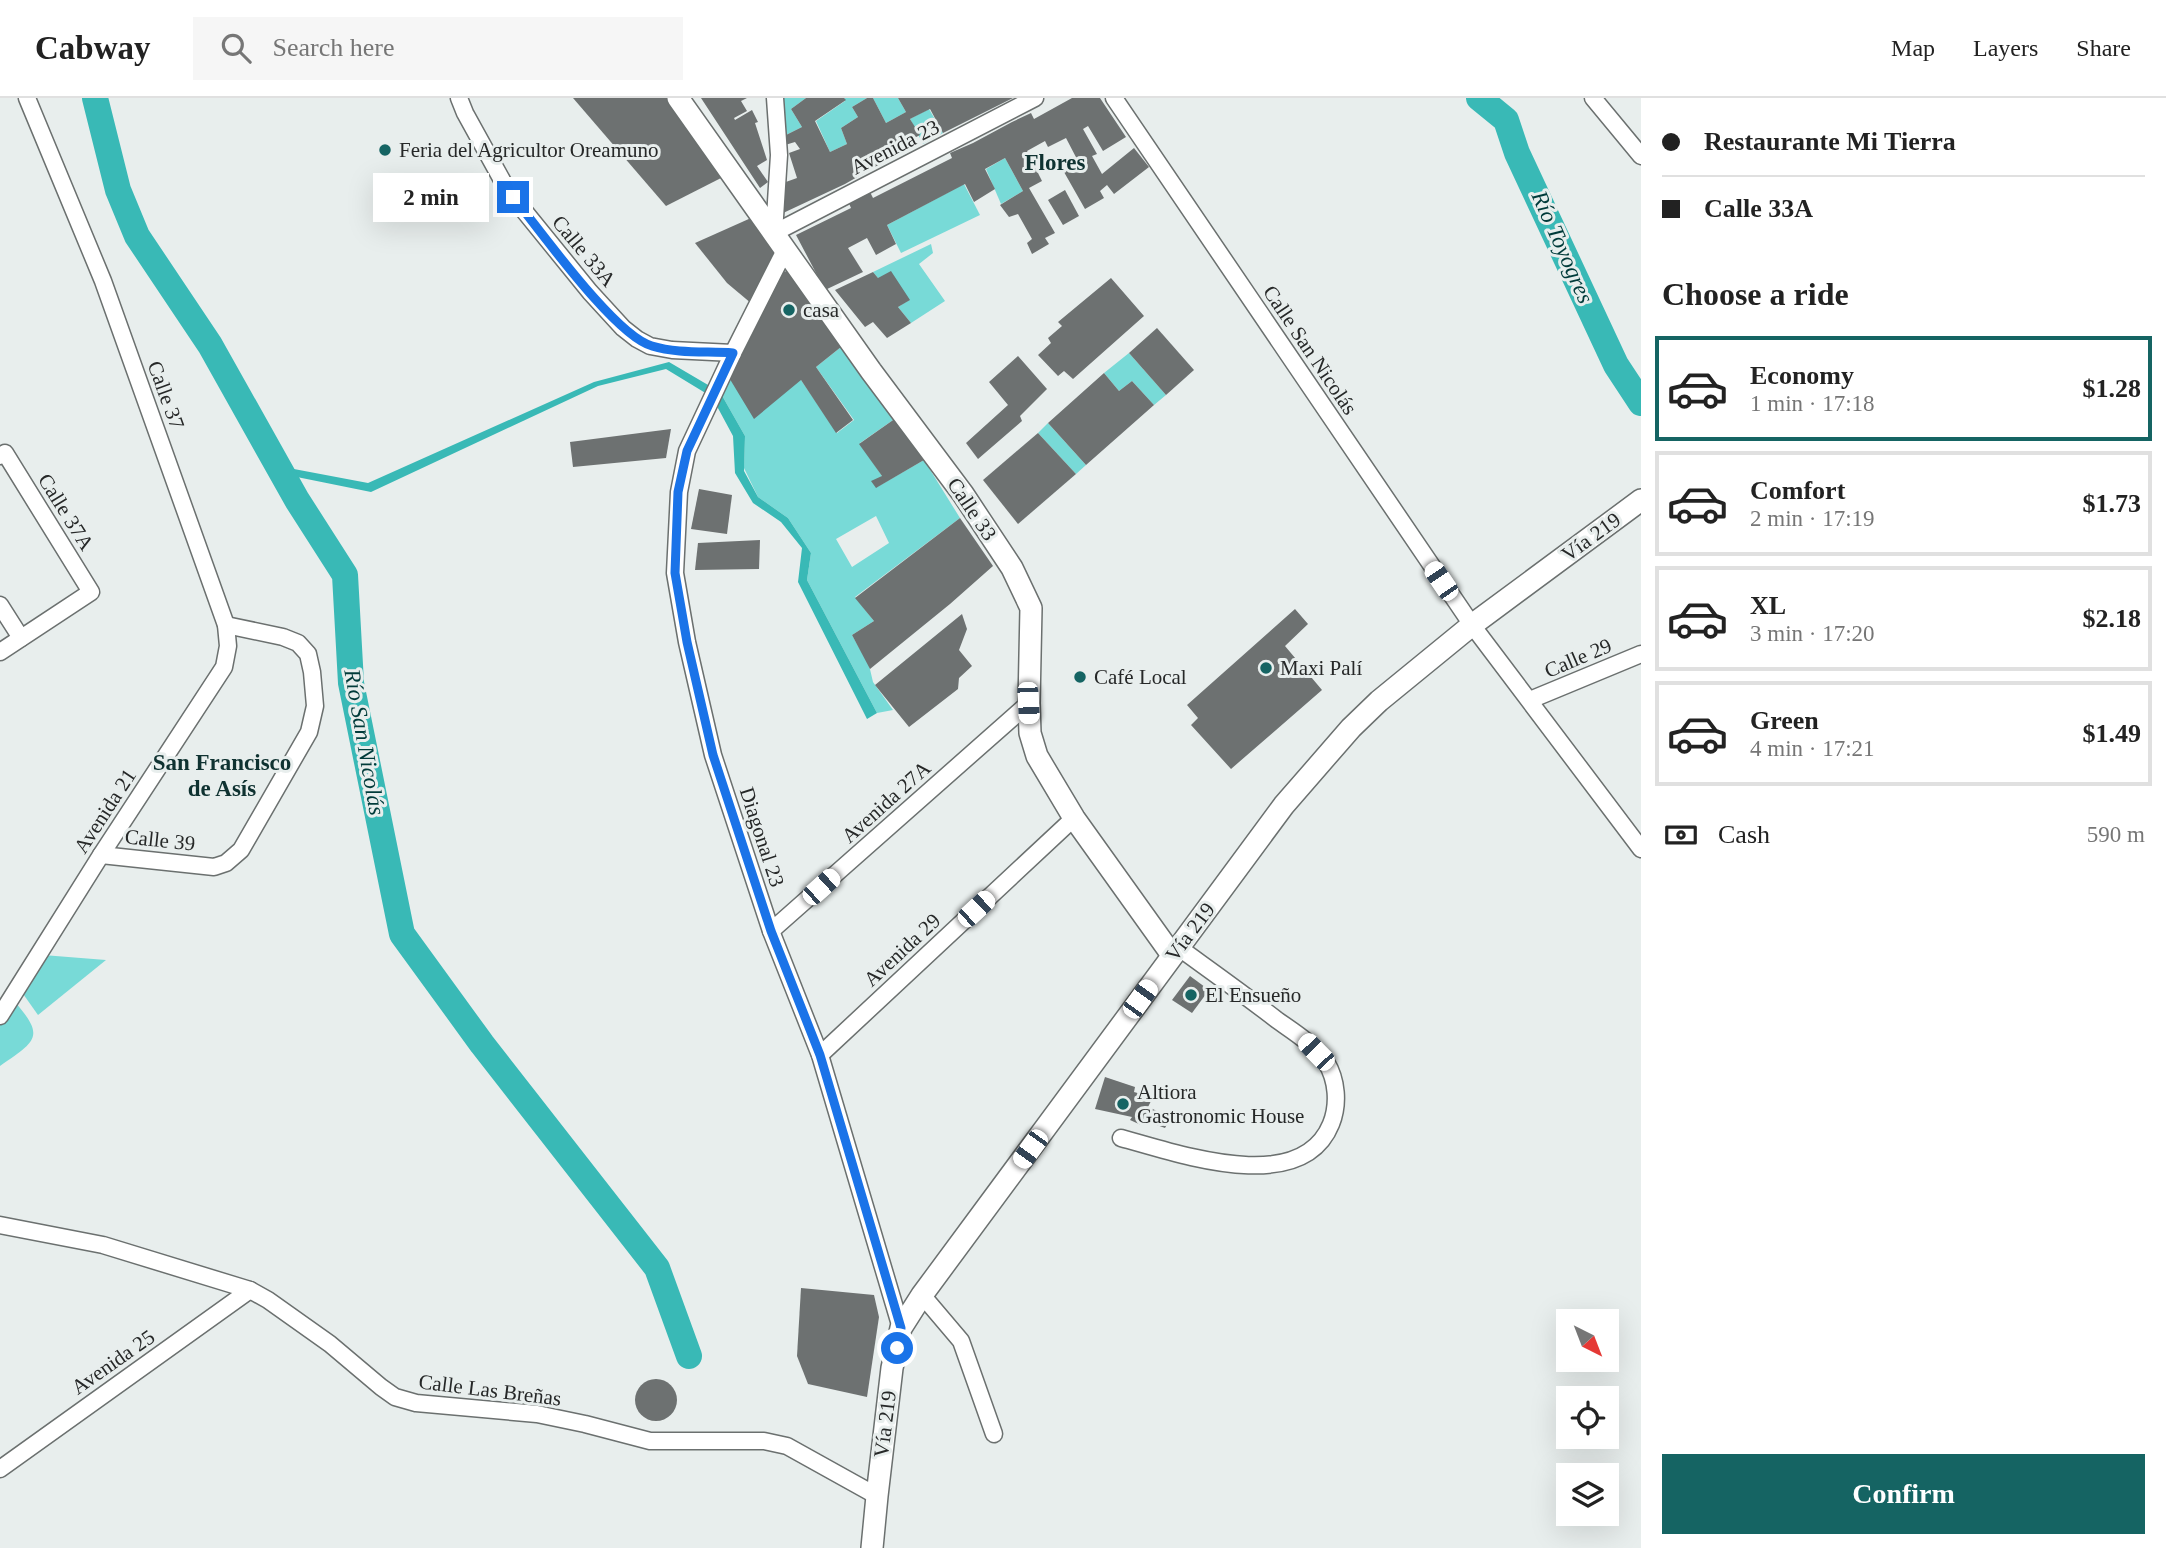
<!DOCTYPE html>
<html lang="en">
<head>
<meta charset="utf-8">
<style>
	:root { --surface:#fff; --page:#f6f6f6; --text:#222; --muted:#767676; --line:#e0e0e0; --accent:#156463 }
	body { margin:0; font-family:Georgia,serif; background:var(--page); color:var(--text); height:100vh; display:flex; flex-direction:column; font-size:26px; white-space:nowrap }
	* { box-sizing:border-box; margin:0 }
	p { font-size:23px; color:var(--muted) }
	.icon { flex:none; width:38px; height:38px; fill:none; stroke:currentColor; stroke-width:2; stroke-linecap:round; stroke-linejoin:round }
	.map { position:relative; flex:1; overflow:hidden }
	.panel { display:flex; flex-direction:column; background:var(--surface); width:525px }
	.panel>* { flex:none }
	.guide { display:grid; align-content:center; height:154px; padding:0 21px; background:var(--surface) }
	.needle { width:46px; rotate:138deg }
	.fabs { position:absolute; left:1556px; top:1211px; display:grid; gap:14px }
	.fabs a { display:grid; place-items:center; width:63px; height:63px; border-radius:0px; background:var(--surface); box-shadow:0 7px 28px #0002; font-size:35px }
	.end { position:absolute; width:32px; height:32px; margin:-16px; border:9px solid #1a73e8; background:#fff; box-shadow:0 0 0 4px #fff }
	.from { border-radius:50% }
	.bubble { position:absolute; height:49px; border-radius:0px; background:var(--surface); box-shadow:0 7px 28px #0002; font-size:23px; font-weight:600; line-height:49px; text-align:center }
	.car { position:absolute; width:21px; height:42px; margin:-21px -10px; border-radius:9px; box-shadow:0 0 5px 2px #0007; background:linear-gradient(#fff 24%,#345 0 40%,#fff 0 76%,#345 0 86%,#fff 0) }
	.guide b { display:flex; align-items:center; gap:24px; height:66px; font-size:26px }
	.guide b+b { border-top:2px solid var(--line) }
	.guide i { width:18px; height:18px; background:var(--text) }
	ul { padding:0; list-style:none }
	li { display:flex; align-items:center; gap:21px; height:105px; margin:0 14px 10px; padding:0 7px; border:4px solid var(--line); border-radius:0px }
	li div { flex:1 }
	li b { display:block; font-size:26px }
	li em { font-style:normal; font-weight:600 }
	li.selected { border-color:var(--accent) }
	li>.icon { width:63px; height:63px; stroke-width:1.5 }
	h2 { padding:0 21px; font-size:32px; line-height:84px }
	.pay { display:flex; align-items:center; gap:18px; height:77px; padding:0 21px; font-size:26px }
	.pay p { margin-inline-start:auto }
	.button { display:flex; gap:14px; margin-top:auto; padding:14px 21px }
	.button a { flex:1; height:80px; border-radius:0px; background:var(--accent); color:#fff; font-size:28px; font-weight:600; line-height:80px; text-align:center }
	header { display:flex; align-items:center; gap:42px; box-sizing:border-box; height:98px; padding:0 35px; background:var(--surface); border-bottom:2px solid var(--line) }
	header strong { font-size:33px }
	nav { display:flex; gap:38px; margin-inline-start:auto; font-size:24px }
	.search { width:490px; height:63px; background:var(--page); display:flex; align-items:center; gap:18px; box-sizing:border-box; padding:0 24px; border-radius:0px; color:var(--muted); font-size:26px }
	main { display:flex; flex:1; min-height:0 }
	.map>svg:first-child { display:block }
	.green { fill:#78dad7; fill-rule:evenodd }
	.water { fill:#39b9b6 }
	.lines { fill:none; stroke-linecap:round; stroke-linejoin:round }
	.river { stroke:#39b9b6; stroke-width:26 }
	.building { fill:#6d7171 }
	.minor-casing { stroke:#6b706f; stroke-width:19 }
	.secondary-casing { stroke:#6b706f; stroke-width:24 }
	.minor { stroke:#fff; stroke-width:16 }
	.secondary { stroke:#fff; stroke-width:21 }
	.route { stroke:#1a73e8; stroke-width:9 }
	.poi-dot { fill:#156463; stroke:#e8eeed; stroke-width:2.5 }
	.labels { text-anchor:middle; stroke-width:6; stroke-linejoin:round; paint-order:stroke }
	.street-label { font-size:21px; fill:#262828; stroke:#e8eeed }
	.poi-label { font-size:21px; fill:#262828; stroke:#e8eeed; text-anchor:start }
	.neighbourhood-label { font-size:23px; font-weight:bold; fill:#0f3231; stroke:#e8eeed }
	.water-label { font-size:23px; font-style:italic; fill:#003b3a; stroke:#e8eeed }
</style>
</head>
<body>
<header>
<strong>Cabway</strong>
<div class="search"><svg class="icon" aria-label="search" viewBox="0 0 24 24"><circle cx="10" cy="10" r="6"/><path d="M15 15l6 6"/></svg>Search here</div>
<nav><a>Map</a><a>Layers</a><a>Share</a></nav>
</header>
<main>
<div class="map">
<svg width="1641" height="1450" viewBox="0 0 1641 1450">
	<rect width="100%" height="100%" fill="#e8eeed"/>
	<g class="green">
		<polygon points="784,0 806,0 791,11 802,29 784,38 781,2"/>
		<polygon points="844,0 867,0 852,9 858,19 841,30 847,46 830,54 816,23 845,3"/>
		<polygon points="873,0 898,0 906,14 886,25"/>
		<polygon points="929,11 943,35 923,46 910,21"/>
		<polygon points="1005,60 1023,93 1001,106 986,71"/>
		<polygon points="964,86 980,117 901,155 887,127"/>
		<polygon points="931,146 933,155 919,166 945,203 911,225 898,209 909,202 878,180 873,174"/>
		<path d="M841 249 896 320 860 345 882 378 877 389 924 362 960 420 855 499 874 523 852 537 869 567 873 584 893 612 877 615 807 482 811 455 788 420 758 399 744 370 745 338 720 294 728 278 801 282 837 335 854 322 816 269ZM876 418 889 445 852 469 836 441Z"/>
		<polygon points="1129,255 1166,297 1154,307 1132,283 1119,293 1104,275"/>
		<polygon points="1048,325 1086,367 1076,376 1038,335"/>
		<polygon points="43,857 106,862 38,917 21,893"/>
		<path d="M14 903C46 939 36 943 0 968V925Z"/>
	</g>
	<polygon class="water" points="669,264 720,294 745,338 744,373 758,399 788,420 811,455 807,482 877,615 867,621 798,484 802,450 781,424 753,405 735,375 733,338 712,299 666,271 598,288 371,394 282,376 278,368 368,385 594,284"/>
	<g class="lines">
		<g class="river">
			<polyline points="95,0 118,92 137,138 210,247 297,402 345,477 351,585 402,836 482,946 657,1170 689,1258"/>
			<polyline points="1479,0 1506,22 1517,55 1616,267 1641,305"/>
		</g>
	</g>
	<g class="building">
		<polygon points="573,0 668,0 723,79 666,108"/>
		<polygon points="701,0 747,0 741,3 747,13 734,20 735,22 752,12 758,24 755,25 767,62 757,68 768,84 760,90"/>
		<polygon points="806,0 844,0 846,2 815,23 830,54 847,46 841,30 858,19 852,9 867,0 873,0 886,25 906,14 898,0 1013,0 943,35 930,11 910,21 920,37 899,48 901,54 845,86 781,116 783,85 797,80 789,55 800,51 795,44 785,47 784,38 802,29 791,11"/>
		<polygon points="1072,0 1100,0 1126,39 1103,53 1088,28 1083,31 1097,56 1092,58 1102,76 1134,50 1149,69 1114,96 1107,87 1100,93 1104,100 1085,111 1064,74 1079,65 1066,40 1048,49 1045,43 1027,53 1042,83 1029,90 1055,135 1045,140 1049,146 1032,156 1027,145 1032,141 1018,116 1009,119 1000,107 1023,93 1005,60 985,71 995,91 974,104 965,86 887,127 896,146 876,157 867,140 848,150 863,174 825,192 796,137 851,110 848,103 869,92 873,100 952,60 950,55 973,45 1012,24 1031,15 1034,21"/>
		<polygon points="1065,92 1079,118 1063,127 1048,102"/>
		<polygon points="751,120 777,155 752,206 727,185 695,145"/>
		<polygon points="791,172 841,249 816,269 853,322 836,335 801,282 754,321 728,278 779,175"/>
		<polygon points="891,173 910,202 898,209 911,225 887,240 873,224 865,229 835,192 873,174 878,180"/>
		<polygon points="1111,180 1144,218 1073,281 1064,273 1058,278 1038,257 1051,245 1048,240 1062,228 1058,224"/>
		<polygon points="1157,230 1194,272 1166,297 1129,255"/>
		<polygon points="1018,258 1047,291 1020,318 1022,323 978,361 966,345 1008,307 989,284"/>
		<polygon points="1104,275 1119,293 1132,283 1154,307 1086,367 1048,325"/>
		<polygon points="896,320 924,362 876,390 871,383 882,378 859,346"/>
		<polygon points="671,331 666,360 573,369 570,344"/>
		<polygon points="1038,335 1076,376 1018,426 983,382"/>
		<polygon points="699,391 732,397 727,436 691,431"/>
		<polygon points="960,420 993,468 950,506 870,571 852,537 874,523 855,500"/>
		<polygon points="760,442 759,471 695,472 698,445"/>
		<polygon points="1295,511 1308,526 1285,548 1322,592 1231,671 1191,627 1198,620 1187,607"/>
		<polygon points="962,516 967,531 959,552 972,568 959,580 958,591 909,629 875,587"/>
		<polygon points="1190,878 1209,892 1192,915 1172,902"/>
		<polygon points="1105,979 1135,989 1134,994 1141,996 1140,1001 1151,1003 1148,1009 1171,1019 1165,1030 1143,1022 1141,1027 1130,1022 1132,1019 1095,1011"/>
		<polygon points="801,1190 874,1197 879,1219 867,1299 808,1286 797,1258"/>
		<circle cx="656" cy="1302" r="21"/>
	</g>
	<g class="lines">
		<defs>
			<g id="minor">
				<polyline points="459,0 465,15 508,93 590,194 623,230 637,241 650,248 672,252 733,255"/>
				<polyline points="1114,0 1472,527 1641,751"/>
				<polyline points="1593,0 1641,58"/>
				<polyline points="774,135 1035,0"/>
				<polyline points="774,135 779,57 775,0"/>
				<polyline points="786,150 733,255 687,353 679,394 675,475 687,544 713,657 771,833 820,957 901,1230"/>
				<polyline points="0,358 5,355 91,494 0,554"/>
				<polyline points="0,507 21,540"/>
				<polyline points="1530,602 1641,556"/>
				<polyline points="101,757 214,769 226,765 241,752 309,634 315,608 312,574 308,556 298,545 283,539 226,527"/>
				<polyline points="771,833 1029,605"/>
				<polyline points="0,918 101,757 224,569 228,548 226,527 103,183 27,0"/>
				<polyline points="820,957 1074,720"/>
				<path d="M1121 1040C1177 1055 1301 1100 1331 1026 1339 1006 1337 982 1326 964 1315 947 1294 934 1277 922 1245 897 1211 873 1178 849"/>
				<polyline points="0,1127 103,1147 250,1192 268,1202 330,1246 381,1289 395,1299 416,1305 537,1316 585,1326 650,1343 764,1343 787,1348 877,1398"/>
				<polyline points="922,1197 961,1243 994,1336"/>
				<polyline points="0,1371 250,1192"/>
			</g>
			<g id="secondary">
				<polyline points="678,0 871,273 963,396 1012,470 1031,510 1029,605 1030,635 1037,658 1074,720 1172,857"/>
				<polyline points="872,1450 877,1398 892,1270 901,1230 922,1197 1284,707 1351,630 1379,603 1472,527 1641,402"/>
			</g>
		</defs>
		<use href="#minor" class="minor-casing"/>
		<use href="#secondary" class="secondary-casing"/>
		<use href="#minor" class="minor"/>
		<use href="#secondary" class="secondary"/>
	</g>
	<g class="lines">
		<path class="route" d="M513 99C540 132 615 238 652 248 678 256 707 253 733 255L687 353 678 394 675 475 687 544 713 657 771 833 820 957 901 1230 897 1250"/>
	</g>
	<g class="poi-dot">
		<circle cx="385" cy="52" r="7"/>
		<circle cx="789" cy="212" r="7"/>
		<circle cx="1266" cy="570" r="7"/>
		<circle cx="1080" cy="579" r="7"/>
		<circle cx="1191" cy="897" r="7"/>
		<circle cx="1123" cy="1006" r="7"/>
	</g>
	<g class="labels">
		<g class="street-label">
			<text transform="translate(895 49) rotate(-27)" y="7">Avenida 23</text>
			<text transform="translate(584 153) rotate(50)" y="7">Calle 33A</text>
			<text transform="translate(1310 252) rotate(56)" y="7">Calle San Nicolás</text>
			<text transform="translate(166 297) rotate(70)" y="7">Calle 37</text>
			<text transform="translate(972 411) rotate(56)" y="7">Calle 33</text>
			<text transform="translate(66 414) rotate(58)" y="7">Calle 37A</text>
			<text transform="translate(1591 439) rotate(-36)" y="7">Vía 219</text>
			<text transform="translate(1578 560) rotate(-23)" y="7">Calle 29</text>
			<text transform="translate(886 704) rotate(-42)" y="7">Avenida 27A</text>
			<text transform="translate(105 713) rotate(-57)" y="7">Avenida 21</text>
			<text transform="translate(762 739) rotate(72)" y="7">Diagonal 23</text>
			<text transform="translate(160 742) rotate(6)" y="7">Calle 39</text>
			<text transform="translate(1190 834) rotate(-53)" y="7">Vía 219</text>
			<text transform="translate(902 852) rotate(-43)" y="7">Avenida 29</text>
			<text transform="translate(113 1264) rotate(-35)" y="7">Avenida 25</text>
			<text transform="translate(490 1292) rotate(7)" y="7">Calle Las Breñas</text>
			<text transform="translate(885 1326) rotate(-83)" y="7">Vía 219</text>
		</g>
		<g class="poi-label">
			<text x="399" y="59">Feria del Agricultor Oreamuno</text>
			<text x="803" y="219">casa</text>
			<text x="1280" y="577">Maxi Palí</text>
			<text x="1094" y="586">Café Local</text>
			<text x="1205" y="904">El Ensueño</text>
			<text x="1137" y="1001">Altiora<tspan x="1137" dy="24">Gastronomic House</tspan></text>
		</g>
		<g class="neighbourhood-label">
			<text x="1055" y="72">Flores</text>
			<text x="222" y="672">San Francisco<tspan x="222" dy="26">de Asís</tspan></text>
		</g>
		<g class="water-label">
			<text transform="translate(1563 149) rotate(66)" y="8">Río Toyogres</text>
			<text transform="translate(365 644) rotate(80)" y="8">Río San Nicolás</text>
		</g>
	</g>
</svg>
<div class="fabs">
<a><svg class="needle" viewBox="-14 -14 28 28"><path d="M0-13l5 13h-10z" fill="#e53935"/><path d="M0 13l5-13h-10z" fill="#767676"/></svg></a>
<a><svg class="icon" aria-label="locate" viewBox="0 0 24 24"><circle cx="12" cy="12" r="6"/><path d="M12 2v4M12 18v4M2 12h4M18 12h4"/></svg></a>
<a><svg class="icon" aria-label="layers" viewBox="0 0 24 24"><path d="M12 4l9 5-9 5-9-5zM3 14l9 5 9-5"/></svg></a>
</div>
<i class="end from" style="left:897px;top:1250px"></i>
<i class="end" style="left:513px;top:99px"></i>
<div class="bubble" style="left:373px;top:75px;width:116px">2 min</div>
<i class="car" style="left:1441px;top:483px;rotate:326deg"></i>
<i class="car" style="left:1028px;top:605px;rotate:177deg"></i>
<i class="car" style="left:821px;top:789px;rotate:48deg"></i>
<i class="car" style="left:976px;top:811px;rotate:47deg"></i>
<i class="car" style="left:1140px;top:901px;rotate:36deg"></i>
<i class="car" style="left:1316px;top:954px;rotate:316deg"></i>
<i class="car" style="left:1030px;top:1051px;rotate:216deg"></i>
</div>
<section class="panel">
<div class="guide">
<b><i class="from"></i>Restaurante Mi Tierra</b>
<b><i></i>Calle 33A</b>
</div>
<h2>Choose a ride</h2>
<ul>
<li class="selected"><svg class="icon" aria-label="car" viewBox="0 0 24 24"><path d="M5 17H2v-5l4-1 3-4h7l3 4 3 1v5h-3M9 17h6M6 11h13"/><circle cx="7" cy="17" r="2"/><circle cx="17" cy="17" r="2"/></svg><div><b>Economy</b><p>1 min · 17:18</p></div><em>$1.28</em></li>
<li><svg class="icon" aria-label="car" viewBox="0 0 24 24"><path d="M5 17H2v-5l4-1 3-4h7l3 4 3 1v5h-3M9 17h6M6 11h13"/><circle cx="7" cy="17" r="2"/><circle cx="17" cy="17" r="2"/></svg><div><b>Comfort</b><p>2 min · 17:19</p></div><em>$1.73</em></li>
<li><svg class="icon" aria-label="car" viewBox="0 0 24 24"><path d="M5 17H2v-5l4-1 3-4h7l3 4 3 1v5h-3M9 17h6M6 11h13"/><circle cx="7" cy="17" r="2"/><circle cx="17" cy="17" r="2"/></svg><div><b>XL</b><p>3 min · 17:20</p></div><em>$2.18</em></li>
<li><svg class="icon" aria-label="car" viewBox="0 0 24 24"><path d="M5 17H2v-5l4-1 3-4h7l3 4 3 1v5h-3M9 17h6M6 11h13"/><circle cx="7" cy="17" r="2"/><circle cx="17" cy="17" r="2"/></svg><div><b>Green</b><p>4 min · 17:21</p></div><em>$1.49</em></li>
</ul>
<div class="pay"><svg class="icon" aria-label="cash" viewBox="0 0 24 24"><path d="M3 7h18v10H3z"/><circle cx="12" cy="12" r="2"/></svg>Cash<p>590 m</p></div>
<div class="button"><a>Confirm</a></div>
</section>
</main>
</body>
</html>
